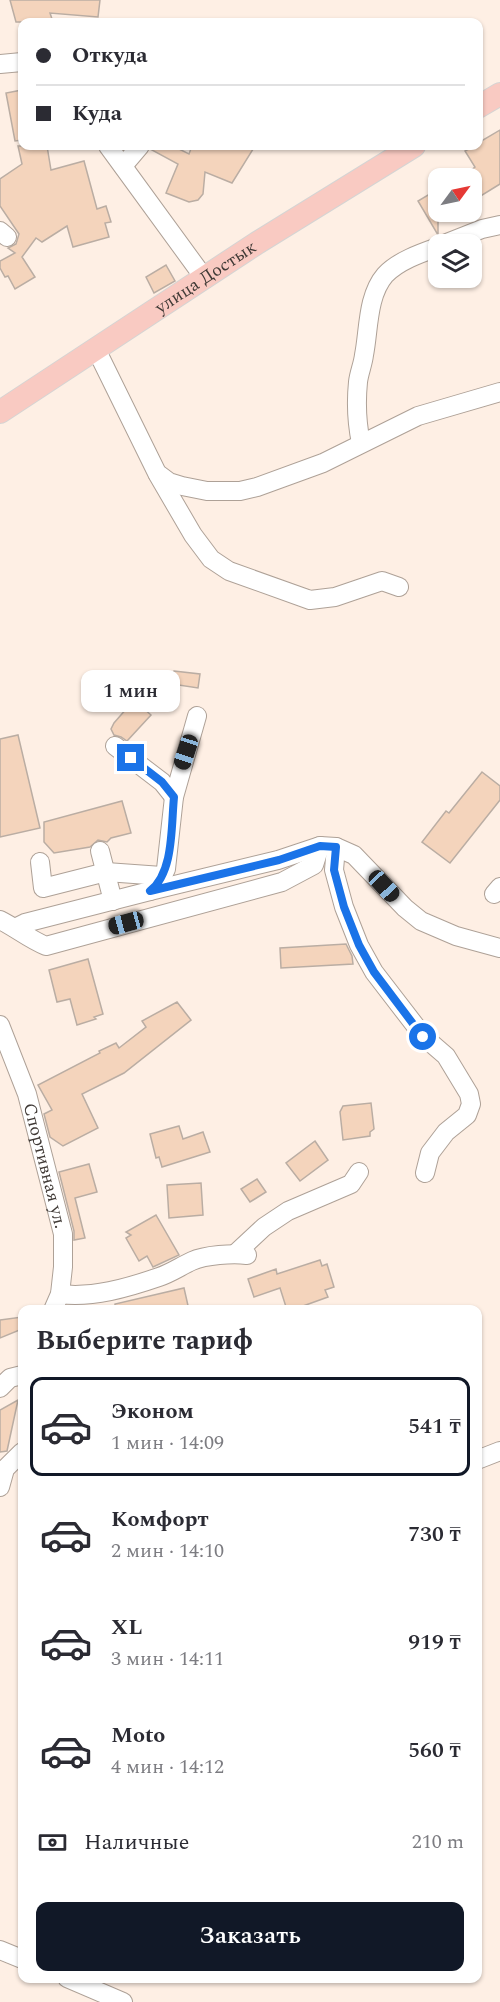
<!DOCTYPE html>
<html lang="ru">
<head>
<meta charset="utf-8">
<style>
	:root { --surface:#fff; --page:#f7f7f7; --text:#2b2b33; --muted:#7c7c81; --line:#e1e1e2; --accent:#111827 }
	body { margin:0; font-family:Spectral,serif; background:var(--page); color:var(--text); height:100vh; display:flex; flex-direction:column; font-size:22px; white-space:nowrap }
	* { box-sizing:border-box; margin:0 }
	p { font-size:20px; color:var(--muted) }
	.icon { flex:none; width:33px; height:33px; fill:none; stroke:currentColor; stroke-width:2; stroke-linecap:round; stroke-linejoin:round }
	.map { position:relative; flex:1; overflow:hidden }
	.side { position:absolute; left:18px; top:1305px; width:464px; height:678px; display:flex; flex-direction:column; background:var(--surface); border-radius:12px; box-shadow:0 2px 4px #0004 }
	.side>* { flex:none }
	.hud { position:absolute; left:18px; top:18px; width:465px; height:132px; border-radius:12px; box-shadow:0 2px 4px #0004; display:grid; align-content:center; height:132px; padding:0 18px; background:var(--surface) }
	.needle { width:39px; rotate:57deg }
	.buttons { position:absolute; left:428px; top:168px; display:grid; gap:12px }
	.buttons a { display:grid; place-items:center; width:54px; height:54px; border-radius:12px; background:var(--surface); box-shadow:0 2px 4px #0004; font-size:30px }
	.end { position:absolute; width:27px; height:27px; margin:-14px; border:8px solid #1a73e8; background:#fff; box-shadow:0 0 0 3px #fff }
	.from { border-radius:50% }
	.bubble { position:absolute; height:42px; border-radius:12px; background:var(--surface); box-shadow:0 2px 4px #0004; font-size:20px; font-weight:600; line-height:42px; text-align:center }
	.car { position:absolute; width:18px; height:36px; margin:-18px -9px; border-radius:8px; box-shadow:0 0 4px 2px #0007; background:linear-gradient(#222 24%,#8ab4d8 0 40%,#222 0 76%,#8ab4d8 0 86%,#222 0) }
	.hud b { display:flex; align-items:center; gap:21px; height:57px; font-size:22px }
	.hud b+b { border-top:2px solid var(--line) }
	.hud i { width:15px; height:15px; background:var(--text) }
	ul { padding:0; list-style:none }
	li { display:flex; align-items:center; gap:18px; height:99px; margin:0 12px 9px; padding:0 6px; border:3px solid transparent; border-radius:12px }
	li div { flex:1 }
	li b { display:block; font-size:22px }
	li em { font-style:normal; font-weight:600 }
	li.selected { border-color:var(--accent) }
	li>.icon { width:54px; height:54px; stroke-width:1.5 }
	h2 { padding:0 18px; font-size:27px; line-height:72px }
	.pay { display:flex; align-items:center; gap:15px; height:66px; padding:0 18px; font-size:22px }
	.pay p { margin-inline-start:auto }
	.primary-button { display:flex; gap:12px; margin-top:auto; padding:12px 18px }
	.primary-button a { flex:1; height:69px; border-radius:12px; background:var(--accent); color:#fff; font-size:24px; font-weight:600; line-height:69px; text-align:center }
	.map>svg:first-child { display:block }
	.building { fill:#f4d4bc; stroke:#baada3; stroke-width:1.5 }
	.lines { fill:none; stroke-linecap:round; stroke-linejoin:round }
	.minor-casing { stroke:#aea197; stroke-width:20 }
	.major-casing { stroke:#d5d4d3; stroke-width:24 }
	.minor { stroke:#fff; stroke-width:18 }
	.major { stroke:#f9cac2; stroke-width:22 }
	.route { stroke:#1a73e8; stroke-width:8 }
	.labels { text-anchor:middle; stroke-width:6; stroke-linejoin:round; paint-order:stroke }
	.street-label { font-size:18px; fill:#403a36; stroke:#fff }
</style>
</head>
<body>
<div class="map">
<svg width="500" height="2002" viewBox="0 0 500 2002">
	<rect width="100%" height="100%" fill="#feefe4"/>
	<g class="building">
		<polygon points="10,0 100,0 98,17 50,13 53,22 16,22"/>
		<polygon points="22,90 22,140 15,141 6,93"/>
		<polygon points="500,130 500,184 471,202 471,170 475,167 465,151 474,146 478,146 478,143"/>
		<polygon points="18,146 47,146 51,170 84,161 97,209 106,206 111,222 105,223 109,237 73,247 67,226 42,242 36,238 22,257 35,277 15,289 8,276 5,277 0,268 0,261 15,253 8,248 16,244 19,234 0,206 0,179 22,164"/>
		<polygon points="151,146 173,146 189,154 192,146 255,146 232,183 205,172 203,194 198,200 189,202 166,193 178,164 150,149"/>
		<polygon points="438,189 438,235 418,201"/>
		<polygon points="166,265 175,281 154,293 146,277"/>
		<polygon points="174,671 200,674 198,688 159,682"/>
		<polygon points="134,700 151,715 127,741 121,737 114,735 111,729 114,723"/>
		<polygon points="18,735 40,828 0,837 0,739"/>
		<polygon points="482,772 500,786 500,800 450,863 422,842 446,811 449,813"/>
		<polygon points="122,801 131,833 111,838 107,842 98,840 90,847 54,853 44,842 44,822"/>
		<polygon points="346,944 352,956 353,964 281,968 280,948"/>
		<polygon points="88,959 103,1014 94,1017 96,1019 77,1025 70,999 57,1002 49,970"/>
		<polygon points="177,1002 191,1020 124,1073 82,1094 98,1128 63,1146 50,1137 44,1114 52,1110 38,1085 100,1053 99,1051 116,1043 119,1048 146,1027 142,1021"/>
		<polygon points="371,1103 374,1129 370,1132 370,1136 343,1140 340,1112 343,1106"/>
		<polygon points="179,1126 183,1139 203,1132 210,1152 162,1167 159,1157 156,1158 150,1134"/>
		<polygon points="315,1141 328,1160 300,1181 286,1163"/>
		<polygon points="89,1164 97,1192 75,1198 85,1238 74,1240 74,1231 59,1172"/>
		<polygon points="257,1179 266,1192 250,1202 241,1189"/>
		<polygon points="201,1183 203,1215 169,1218 167,1185"/>
		<polygon points="156,1215 179,1255 153,1267 147,1256 139,1261 126,1238 131,1235 126,1232"/>
		<polygon points="320,1260 322,1266 327,1264 334,1287 325,1290 328,1297 303,1306 304,1310 287,1310 280,1288 254,1297 248,1279 276,1269 277,1274"/>
		<polygon points="184,1288 189,1310 115,1310 115,1304"/>
		<polygon points="22,1317 22,1329 0,1338 0,1320"/>
		<polygon points="18,1400 7,1451 0,1452 0,1410"/>
	</g>
	<g class="lines">
		<defs>
			<g id="minor">
				<polyline points="0,64 22,62"/>
				<polyline points="108,146 205,279"/>
				<polyline points="123,166 140,146"/>
				<polyline points="0,231 7,237"/>
				<polyline points="444,244 482,229 500,225"/>
				<polyline points="96,349 157,473 169,482 182,486 207,491 240,491 257,487 323,463 418,416 500,392"/>
				<path d="M361 443C357 424 356 402 358 382 359 373 363 364 364 355 369 330 367 296 385 275 398 261 421 253 438 247"/>
				<polyline points="158,475 193,535 211,559 229,571 310,600 335,597 382,581 399,587"/>
				<polyline points="115,746 162,782 174,797"/>
				<polyline points="336,847 334,870 344,907 359,945 374,972 424,1037 446,1056 469,1094 471,1104 467,1115 446,1132 430,1153 425,1173"/>
				<polyline points="100,851 113,901"/>
				<polyline points="40,862 43,888 106,872 162,876"/>
				<polyline points="150,891 278,860 320,846"/>
				<polyline points="494,894 500,887"/>
				<path d="M0 920C16 928 29 939 46 946L282 882 314 865 320 846 336 847 354 855 405 908 421 921 456 936 500 948"/>
				<polyline points="15,928 25,923 150,891 159,884 166,869 174,797 197,716"/>
				<path id="s1" d="M0 1025 27 1094 63 1234V1267L60 1294 53 1310"/>
				<polyline points="236,1253 264,1227 288,1211 351,1184 359,1172"/>
				<path d="M60 1294C93 1298 127 1288 159 1277 171 1273 181 1266 192 1261 205 1255 233 1253 247 1255"/>
				<polyline points="0,1388 10,1378 22,1375"/>
				<polyline points="477,1460 500,1451"/>
				<polyline points="0,1487 5,1469 22,1452"/>
				<polyline points="0,1950 22,1959"/>
				<polyline points="67,1978 123,2002"/>
			</g>
			<g id="major">
				<polyline points="478,107 500,94"/>
				<path id="s2" d="M0 412 257 243 414 146"/>
			</g>
		</defs>
		<use href="#minor" class="minor-casing"/>
		<use href="#major" class="major-casing"/>
		<use href="#minor" class="minor"/>
		<use href="#major" class="major"/>
	</g>
	<g class="lines">
		<path class="route" d="M131 758 162 782 174 797C171 827 174 872 150 891L279 860 320 846 336 847 334 870 344 907 359 945 374 972 423 1037"/>
	</g>
	<g class="labels">
		<g class="street-label">
			<text dy="6" stroke="none"><textPath href="#s2" startOffset="246">улица Достык</textPath></text>
			<text dy="6" stroke="none"><textPath href="#s1" startOffset="148">Спортивная ул.</textPath></text>
		</g>
	</g>
</svg>
<div class="buttons">
<a><svg class="needle" viewBox="-14 -14 28 28"><path d="M0-13l5 13h-10z" fill="#e53935"/><path d="M0 13l5-13h-10z" fill="#7c7c81"/></svg></a>
<a><svg class="icon" aria-label="layers" viewBox="0 0 24 24"><path d="M12 4l9 5-9 5-9-5zM3 14l9 5 9-5"/></svg></a>
</div>
<i class="end from" style="left:423px;top:1037px"></i>
<i class="end" style="left:131px;top:758px"></i>
<div class="bubble" style="left:81px;top:670px;width:99px">1 мин</div>
<i class="car" style="left:186px;top:752px;rotate:198deg"></i>
<i class="car" style="left:384px;top:886px;rotate:137deg"></i>
<i class="car" style="left:126px;top:923px;rotate:255deg"></i>
<div class="hud">
<b><i class="from"></i>Откуда</b>
<b><i></i>Куда</b>
</div>
<section class="side">
<h2>Выберите тариф</h2>
<ul>
<li class="selected"><svg class="icon" aria-label="car" viewBox="0 0 24 24"><path d="M5 17H2v-5l4-1 3-4h7l3 4 3 1v5h-3M9 17h6M6 11h13"/><circle cx="7" cy="17" r="2"/><circle cx="17" cy="17" r="2"/></svg><div><b>Эконом</b><p>1 мин · 14:09</p></div><em>541 ₸</em></li>
<li><svg class="icon" aria-label="car" viewBox="0 0 24 24"><path d="M5 17H2v-5l4-1 3-4h7l3 4 3 1v5h-3M9 17h6M6 11h13"/><circle cx="7" cy="17" r="2"/><circle cx="17" cy="17" r="2"/></svg><div><b>Комфорт</b><p>2 мин · 14:10</p></div><em>730 ₸</em></li>
<li><svg class="icon" aria-label="car" viewBox="0 0 24 24"><path d="M5 17H2v-5l4-1 3-4h7l3 4 3 1v5h-3M9 17h6M6 11h13"/><circle cx="7" cy="17" r="2"/><circle cx="17" cy="17" r="2"/></svg><div><b>XL</b><p>3 мин · 14:11</p></div><em>919 ₸</em></li>
<li><svg class="icon" aria-label="car" viewBox="0 0 24 24"><path d="M5 17H2v-5l4-1 3-4h7l3 4 3 1v5h-3M9 17h6M6 11h13"/><circle cx="7" cy="17" r="2"/><circle cx="17" cy="17" r="2"/></svg><div><b>Moto</b><p>4 мин · 14:12</p></div><em>560 ₸</em></li>
</ul>
<div class="pay"><svg class="icon" aria-label="cash" viewBox="0 0 24 24"><path d="M3 7h18v10H3z"/><circle cx="12" cy="12" r="2"/></svg>Наличные<p>210 m</p></div>
<div class="primary-button"><a>Заказать</a></div>
</section>
</div>
</body>
</html>
